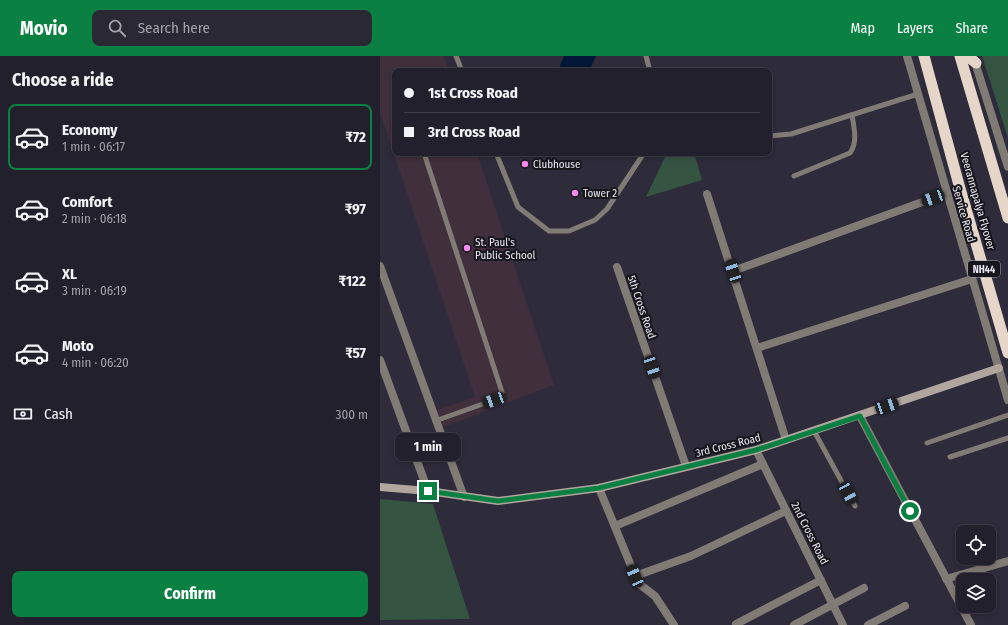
<!DOCTYPE html>
<html lang="en">
<head>
<meta charset="utf-8">
<style>
	:root { --surface:#22202c; --page:#2a2834; --text:#f1f3f6; --muted:#a2a3a9; --line:#3f3e48; --accent:#0b8043 }
	body { margin:0; font-family:"Fira Sans Condensed",sans-serif; background:var(--page); color:var(--text); height:100vh; display:flex; flex-direction:column; font-size:15px; white-space:nowrap }
	* { box-sizing:border-box; margin:0 }
	p { font-size:13px; color:var(--muted) }
	.icon { flex:none; width:22px; height:22px; fill:none; stroke:currentColor; stroke-width:2; stroke-linecap:round; stroke-linejoin:round }
	.map { position:relative; flex:1; overflow:hidden }
	.panel { display:flex; flex-direction:column; background:var(--surface); width:380px }
	.panel>* { flex:none }
	.top-card { position:absolute; left:12px; top:12px; width:380px; height:88px; border-radius:8px; box-shadow:0 2px 6px #0003,0 0 0 1px var(--line); display:grid; align-content:center; height:88px; padding:0 12px; background:var(--surface) }
	.controls { position:absolute; left:576px; top:469px; display:grid; gap:8px }
	.controls a { display:grid; place-items:center; width:40px; height:40px; border-radius:8px; background:var(--surface); box-shadow:0 2px 6px #0003,0 0 0 1px var(--line); font-size:20px }
	.end { position:absolute; width:18px; height:18px; margin:-9px; border:5px solid #0b8043; background:#fff; box-shadow:0 0 0 2px #fff }
	.from { border-radius:50% }
	.bubble { position:absolute; height:28px; border-radius:8px; background:var(--surface); box-shadow:0 2px 6px #0003,0 0 0 1px var(--line); font-size:13px; font-weight:700; line-height:28px; text-align:center }
	.car { position:absolute; width:12px; height:24px; margin:-12px -6px; border-radius:5px; box-shadow:0 0 3px 1px #0007; background:linear-gradient(#222 24%,#8ab4d8 0 40%,#222 0 76%,#8ab4d8 0 86%,#222 0) }
	.top-card b { display:flex; align-items:center; gap:14px; height:38px; font-size:15px }
	.top-card b+b { border-top:1px solid var(--line) }
	.top-card i { width:10px; height:10px; background:var(--text) }
	ul { padding:0; list-style:none }
	li { display:flex; align-items:center; gap:12px; height:66px; margin:0 8px 6px; padding:0 4px; border:2px solid transparent; border-radius:8px }
	li div { flex:1 }
	li b { display:block; font-size:15px }
	li em { font-style:normal; font-weight:700 }
	li.selected { border-color:var(--accent) }
	li>.icon { width:36px; height:36px; stroke-width:1.5 }
	h2 { padding:0 12px; font-size:18px; line-height:48px }
	.pay { display:flex; align-items:center; gap:10px; height:44px; padding:0 12px; font-size:15px }
	.pay p { margin-inline-start:auto }
	.cta { display:flex; gap:8px; margin-top:auto; padding:8px 12px }
	.cta a { flex:1; height:46px; border-radius:8px; background:var(--accent); color:#fff; font-size:16px; font-weight:700; line-height:46px; text-align:center }
	header { display:flex; align-items:center; gap:24px; box-sizing:border-box; height:56px; padding:0 20px; background:var(--accent); color:#fff }
	header strong { font-size:19px }
	nav { display:flex; gap:22px; margin-inline-start:auto; font-size:14px }
	.search { width:280px; height:36px; background:var(--page); display:flex; align-items:center; gap:10px; box-sizing:border-box; padding:0 14px; border-radius:8px; color:var(--muted); font-size:15px }
	main { display:flex; flex:1; min-height:0 }
	.map>svg:first-child { display:block }
	.education { fill:#3f303c }
	.green { fill:#355442 }
	.water { fill:#011736 }
	.lines { fill:none; stroke-linecap:round; stroke-linejoin:round }
	.service { stroke:#817b75; stroke-width:5 }
	.minor { stroke:#817b75; stroke-width:8 }
	.tertiary { stroke:#817b75; stroke-width:8 }
	.secondary { stroke:#b0a69d; stroke-width:8 }
	.trunk { stroke:#e6d6ca; stroke-width:11 }
	.route { stroke:#0b8043; stroke-width:5 }
	.poi-dot { fill:#f689ed; stroke:#16151b; stroke-width:1.5 }
	.labels { text-anchor:middle; stroke-width:4; stroke-linejoin:round; paint-order:stroke }
	.shield { fill:#16151b; stroke:#abaab2; stroke-width:1 }
	.shield-label { font-size:10px; font-weight:bold; fill:#ebeaf3 }
	.poi-label { font-size:11px; fill:#ebeaf3; stroke:#16151b; text-anchor:start }
	.street-label { font-size:11px; fill:#ebeaf3; stroke:#16151b }
</style>
</head>
<body>
<header>
<strong>Movio</strong>
<div class="search"><svg class="icon" aria-label="search" viewBox="0 0 24 24"><circle cx="10" cy="10" r="6"/><path d="M15 15l6 6"/></svg>Search here</div>
<nav><a>Map</a><a>Layers</a><a>Share</a></nav>
</header>
<main>
<section class="panel">
<h2>Choose a ride</h2>
<ul>
<li class="selected"><svg class="icon" aria-label="car" viewBox="0 0 24 24"><path d="M5 17H2v-5l4-1 3-4h7l3 4 3 1v5h-3M9 17h6M6 11h13"/><circle cx="7" cy="17" r="2"/><circle cx="17" cy="17" r="2"/></svg><div><b>Economy</b><p>1 min · 06:17</p></div><em>₹72</em></li>
<li><svg class="icon" aria-label="car" viewBox="0 0 24 24"><path d="M5 17H2v-5l4-1 3-4h7l3 4 3 1v5h-3M9 17h6M6 11h13"/><circle cx="7" cy="17" r="2"/><circle cx="17" cy="17" r="2"/></svg><div><b>Comfort</b><p>2 min · 06:18</p></div><em>₹97</em></li>
<li><svg class="icon" aria-label="car" viewBox="0 0 24 24"><path d="M5 17H2v-5l4-1 3-4h7l3 4 3 1v5h-3M9 17h6M6 11h13"/><circle cx="7" cy="17" r="2"/><circle cx="17" cy="17" r="2"/></svg><div><b>XL</b><p>3 min · 06:19</p></div><em>₹122</em></li>
<li><svg class="icon" aria-label="car" viewBox="0 0 24 24"><path d="M5 17H2v-5l4-1 3-4h7l3 4 3 1v5h-3M9 17h6M6 11h13"/><circle cx="7" cy="17" r="2"/><circle cx="17" cy="17" r="2"/></svg><div><b>Moto</b><p>4 min · 06:20</p></div><em>₹57</em></li>
</ul>
<div class="pay"><svg class="icon" aria-label="cash" viewBox="0 0 24 24"><path d="M3 7h18v10H3z"/><circle cx="12" cy="12" r="2"/></svg>Cash<p>300 m</p></div>
<div class="cta"><a>Confirm</a></div>
</section>
<div class="map">
<svg width="628" height="569" viewBox="0 0 628 569">
	<rect width="100%" height="100%" fill="#2e2b3a"/>
	<polygon class="education" points="0,0 64,0 69,15 15,15 15,97 97,97 174,329 64,371 57,354 95,341 0,56"/>
	<g class="green">
		<polygon points="602,0 628,0 628,82"/>
		<polygon points="287,97 314,97 322,124 266,141"/>
		<polygon points="0,443 53,448 90,563 0,564"/>
	</g>
	<polygon class="water" points="184,0 216,0 209,15 178,15"/>
	<g class="lines">
		<g class="service">
			<polyline points="76,0 82,15"/>
			<polyline points="266,0 270,15"/>
			<polyline points="389,80 411,78 538,38"/>
			<polyline points="44,97 122,336 120,341 114,344 55,365"/>
			<polyline points="116,97 138,151 169,175 189,175 215,164 227,153 264,97"/>
			<path d="M414 120 470 97C478 86 474 72 472 59"/>
			<polyline points="434,375 475,450"/>
			<polyline points="547,387 628,359"/>
			<polyline points="570,401 628,382"/>
		</g>
		<g class="minor">
			<polyline points="327,138 406,384"/>
			<polyline points="0,210 84,441"/>
			<polyline points="237,211 306,410"/>
			<polyline points="353,215 567,137"/>
			<polyline points="377,292 592,223"/>
			<polyline points="0,304 48,435"/>
			<polyline points="480,360 591,569"/>
			<polyline points="376,394 463,569"/>
			<polyline points="219,432 258,527 275,540 294,569"/>
			<polyline points="235,470 383,408"/>
			<polyline points="255,520 311,500 406,455"/>
			<polyline points="566,523 628,505"/>
			<polyline points="356,568 441,524"/>
			<polyline points="414,569 484,532"/>
			<polyline points="488,569 525,550"/>
		</g>
		<g class="tertiary">
			<polyline points="527,0 628,344"/>
			<polyline points="594,3 628,111"/>
		</g>
		<polyline class="secondary" points="0,431 48,435 118,445 219,432 376,394 619,312"/>
		<g class="trunk">
			<polyline points="544,0 579,129 628,297"/>
			<polyline points="580,0 628,162"/>
			<polyline points="587,0 596,7"/>
		</g>
	</g>
	<g class="lines">
		<polyline class="route" points="48,435 118,445 219,432 376,394 480,360 530,455"/>
	</g>
	<g class="poi-dot">
		<circle cx="145" cy="108" r="4"/>
		<circle cx="195" cy="137" r="4"/>
		<circle cx="87" cy="192" r="4"/>
	</g>
	<g class="labels">
		<rect class="shield" x="588" y="205" width="32" height="16" rx="3"/>
		<g class="shield-label">
			<text x="604" y="217">NH44</text>
		</g>
		<g class="poi-label">
			<text x="153" y="112">Clubhouse</text>
			<text x="203" y="141">Tower 2</text>
			<text x="95" y="190">St. Paul's<tspan x="95" dy="13">Public School</tspan></text>
		</g>
		<g class="street-label">
			<text transform="translate(598 145) rotate(74)" y="4">Veerannapalya Flyover</text>
			<text transform="translate(584 158) rotate(74)" y="4">Service Road</text>
			<text transform="translate(262 251) rotate(71)" y="4">5th Cross Road</text>
			<text transform="translate(348 389) rotate(-14)" y="4">3rd Cross Road</text>
			<text transform="translate(430 477) rotate(63)" y="4">2nd Cross Road</text>
		</g>
	</g>
</svg>
<div class="controls">
<a><svg class="icon" aria-label="locate" viewBox="0 0 24 24"><circle cx="12" cy="12" r="6"/><path d="M12 2v4M12 18v4M2 12h4M18 12h4"/></svg></a>
<a><svg class="icon" aria-label="layers" viewBox="0 0 24 24"><path d="M12 4l9 5-9 5-9-5zM3 14l9 5 9-5"/></svg></a>
</div>
<i class="end from" style="left:530px;top:455px"></i>
<i class="end" style="left:48px;top:435px"></i>
<div class="bubble" style="left:15px;top:377px;width:66px">1 min</div>
<i class="car" style="left:553px;top:142px;rotate:250deg"></i>
<i class="car" style="left:353px;top:215px;rotate:342deg"></i>
<i class="car" style="left:272px;top:311px;rotate:161deg"></i>
<i class="car" style="left:114px;top:344px;rotate:250deg"></i>
<i class="car" style="left:507px;top:350px;rotate:71deg"></i>
<i class="car" style="left:468px;top:437px;rotate:151deg"></i>
<i class="car" style="left:255px;top:520px;rotate:337deg"></i>
<div class="top-card">
<b><i class="from"></i>1st Cross Road</b>
<b><i></i>3rd Cross Road</b>
</div>
</div>
</main>
</body>
</html>
